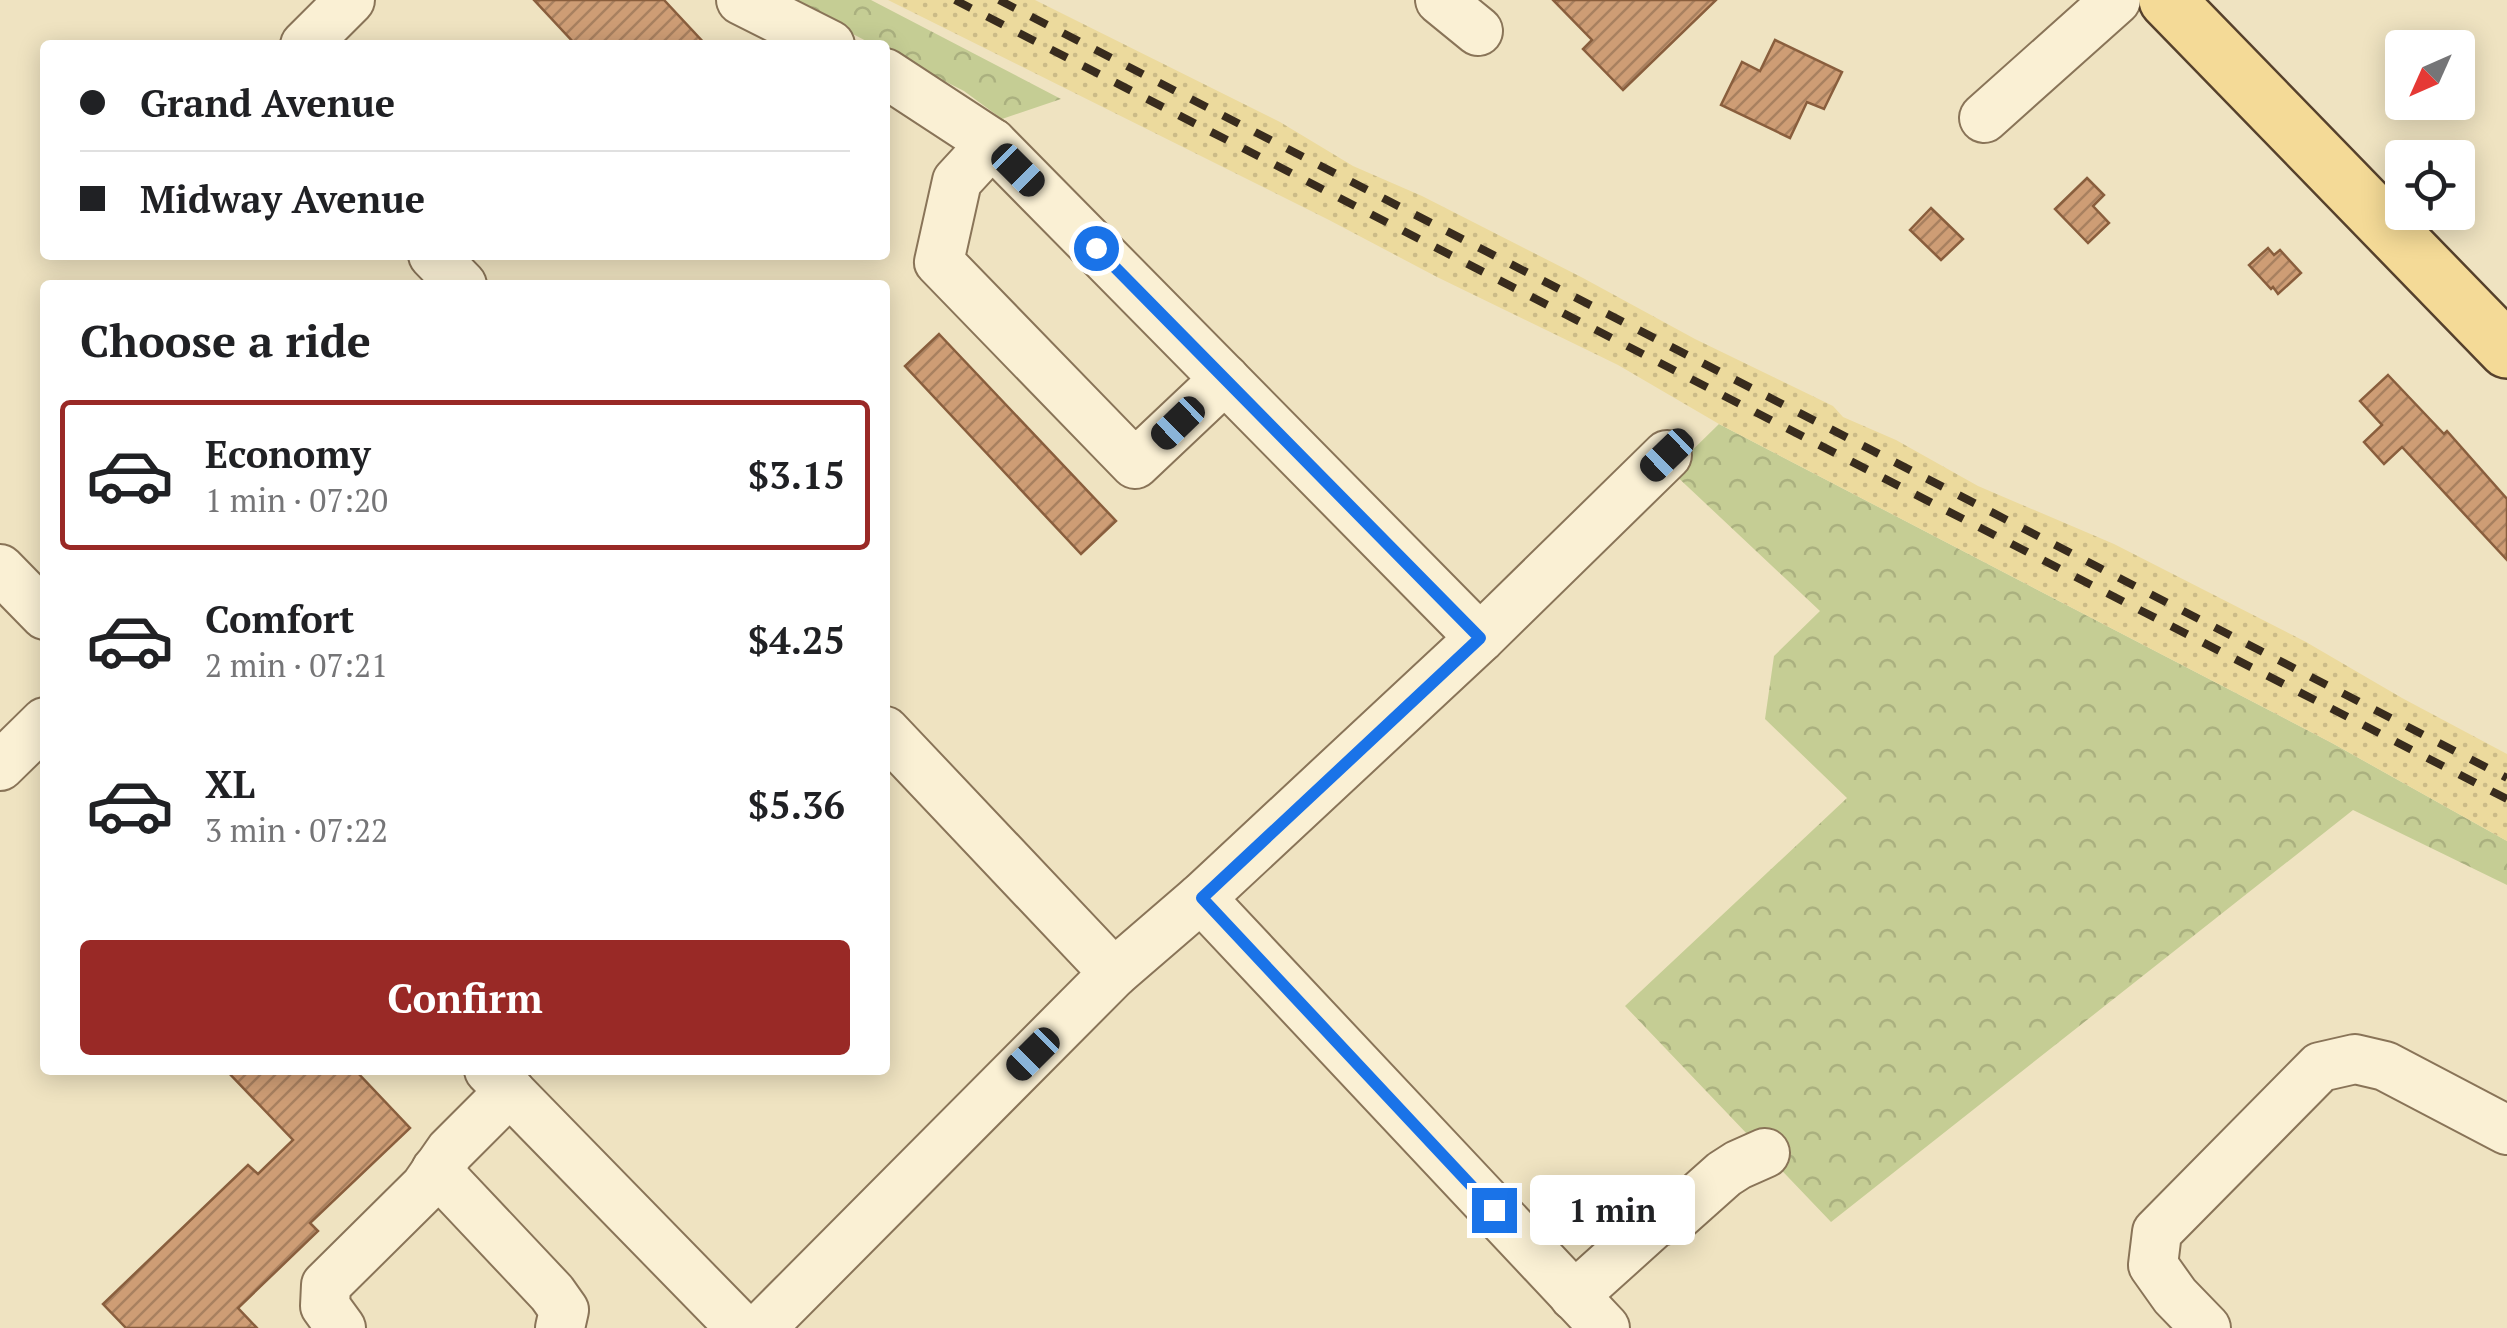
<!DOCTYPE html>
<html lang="en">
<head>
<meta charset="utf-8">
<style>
	:root { --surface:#fff; --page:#f2f2f2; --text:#202124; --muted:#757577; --line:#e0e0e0; --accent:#992926 }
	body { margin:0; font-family:"PT Serif",serif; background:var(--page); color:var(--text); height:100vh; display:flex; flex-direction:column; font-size:38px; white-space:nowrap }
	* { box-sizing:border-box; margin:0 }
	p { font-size:32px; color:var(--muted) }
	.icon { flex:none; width:55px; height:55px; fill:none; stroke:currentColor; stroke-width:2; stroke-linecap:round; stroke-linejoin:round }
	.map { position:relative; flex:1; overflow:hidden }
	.sheet { position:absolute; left:40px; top:280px; width:850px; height:795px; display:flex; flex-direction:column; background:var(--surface); border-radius:10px; box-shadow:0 5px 25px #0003 }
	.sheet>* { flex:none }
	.banner { position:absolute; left:40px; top:40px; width:850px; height:220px; border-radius:10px; box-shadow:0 5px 25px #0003; display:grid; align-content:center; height:220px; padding:0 40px; background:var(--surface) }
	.needle { width:65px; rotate:225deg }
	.tools { position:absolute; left:2385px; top:30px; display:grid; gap:20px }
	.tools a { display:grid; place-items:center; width:90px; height:90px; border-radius:10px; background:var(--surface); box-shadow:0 5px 25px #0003; font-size:50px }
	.end { position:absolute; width:45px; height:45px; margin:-22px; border:12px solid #1a73e8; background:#fff; box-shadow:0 0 0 5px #fff }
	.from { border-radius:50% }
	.bubble { position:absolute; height:70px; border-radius:10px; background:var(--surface); box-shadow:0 5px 25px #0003; font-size:32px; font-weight:800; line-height:70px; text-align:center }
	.car { position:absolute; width:30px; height:60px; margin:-30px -15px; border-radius:12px; box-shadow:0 0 8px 2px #0007; background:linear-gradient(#222 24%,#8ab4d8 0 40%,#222 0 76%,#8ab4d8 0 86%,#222 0) }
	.banner b { display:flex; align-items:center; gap:35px; height:95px; font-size:38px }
	.banner b+b { border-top:2px solid var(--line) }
	.banner i { width:25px; height:25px; background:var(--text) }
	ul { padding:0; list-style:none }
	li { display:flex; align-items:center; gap:30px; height:150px; margin:0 20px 15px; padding:0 20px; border:5px solid transparent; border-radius:10px }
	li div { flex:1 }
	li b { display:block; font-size:38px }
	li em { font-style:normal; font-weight:800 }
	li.selected { border-color:var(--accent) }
	li>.icon { width:90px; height:90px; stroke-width:1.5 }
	h2 { padding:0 40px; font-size:45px; line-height:120px }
	.primary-button { display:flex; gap:20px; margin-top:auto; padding:20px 40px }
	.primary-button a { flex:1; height:115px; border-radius:10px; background:var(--accent); color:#fff; font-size:40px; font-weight:800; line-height:115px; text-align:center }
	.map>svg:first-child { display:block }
	.forest { fill:url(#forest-crowns) }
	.sand { fill:url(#sand-dots) }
	.building { fill:url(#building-hatch); stroke:#895e3d; stroke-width:2.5 }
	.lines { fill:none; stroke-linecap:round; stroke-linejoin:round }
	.minor-casing { stroke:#897458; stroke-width:52 }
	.major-casing { stroke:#56412c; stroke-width:60 }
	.minor { stroke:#faf0d4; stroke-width:48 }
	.major { stroke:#f4da97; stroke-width:55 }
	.rail { stroke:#382b1d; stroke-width:8; stroke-dasharray:18 18; stroke-linecap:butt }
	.route { stroke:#1a73e8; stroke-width:12 }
</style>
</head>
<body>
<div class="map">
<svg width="2507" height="1328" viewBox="0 0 2507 1328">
	<defs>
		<pattern id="forest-crowns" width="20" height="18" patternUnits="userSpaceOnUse" patternTransform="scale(2.5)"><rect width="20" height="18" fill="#c5cd94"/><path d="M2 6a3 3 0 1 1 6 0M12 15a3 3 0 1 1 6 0" fill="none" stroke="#aab07f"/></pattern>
		<pattern id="sand-dots" width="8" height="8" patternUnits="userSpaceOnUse" patternTransform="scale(2.5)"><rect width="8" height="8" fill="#ecda9d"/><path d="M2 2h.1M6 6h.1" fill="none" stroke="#cbbb87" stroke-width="1.8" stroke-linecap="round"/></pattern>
		<pattern id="building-hatch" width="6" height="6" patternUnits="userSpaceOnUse" patternTransform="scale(2.5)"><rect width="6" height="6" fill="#ce9d75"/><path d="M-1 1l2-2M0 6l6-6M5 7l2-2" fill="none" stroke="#a8805f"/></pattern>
	</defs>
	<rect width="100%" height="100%" fill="#efe3c1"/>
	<g class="forest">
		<polygon points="787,0 871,0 1061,99 1002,119 964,91 885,51 885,45 874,45"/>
		<polygon points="1719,424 2332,743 2507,841 2507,885 2353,810 1831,1222 1625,1006 1847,798 1765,719 1774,656 1820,611 1671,471"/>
	</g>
	<polygon class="sand" points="888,0 1035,0 1280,122 1353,166 1422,196 1583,278 1695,339 1833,406 1843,417 1896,440 1978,486 2114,544 2306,642 2402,698 2507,754 2507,841 2332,743 1719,424 1618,365 1437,277 1329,220"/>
	<g class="building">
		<polygon points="534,0 664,0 706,45 576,45"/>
		<polygon points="1553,0 1716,0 1623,90 1583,49 1592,40"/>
		<polygon points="1775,40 1842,72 1824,109 1807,102 1790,138 1721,105 1742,62 1760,71"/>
		<polygon points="2087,178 2104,195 2093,206 2109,223 2088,243 2055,209"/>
		<polygon points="1931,208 1963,239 1941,260 1910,230"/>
		<polygon points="2268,248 2274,255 2280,250 2301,273 2278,294 2273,287 2271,289 2249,265"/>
		<polygon points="939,334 1116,521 1081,554 905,366"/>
		<polygon points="2388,375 2444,434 2447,431 2507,499 2507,560 2402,447 2384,464 2364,442 2382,425 2360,401"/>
		<polygon points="226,1070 355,1070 410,1128 310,1223 318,1231 238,1308 257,1328 126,1328 103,1304 248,1165 258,1174 293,1140"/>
	</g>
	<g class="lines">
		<defs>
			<g id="minor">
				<polyline points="741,0 830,45"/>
				<polyline points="1440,0 1478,31"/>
				<polyline points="305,45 350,0"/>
				<polyline points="885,73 992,143 1480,638"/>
				<polyline points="1984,118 2116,0"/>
				<polyline points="992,143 957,181 939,262 1135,464 1225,379"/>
				<polyline points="433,255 462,285"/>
				<polyline points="0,569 45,615"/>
				<polyline points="885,731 1114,973"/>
				<polyline points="0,766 45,722"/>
				<polyline points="1201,898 1605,1328"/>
				<polyline points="489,1070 741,1328"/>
				<polyline points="436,1170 552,1293 564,1310 560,1328"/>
				<polyline points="1574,1296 1655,1223 1678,1215 1724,1174 1738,1165 1765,1153"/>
				<polyline points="341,1328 325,1306 326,1285 425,1187 450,1151 510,1091"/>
				<polyline points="761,1328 1114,973 1201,898 1480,638 1667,455"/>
				<polyline points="2206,1328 2175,1296 2153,1265 2157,1232 2320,1067 2355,1059 2385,1066 2507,1130"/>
			</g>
			<polyline id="major" points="2167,0 2507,350"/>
		</defs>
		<use href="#minor" class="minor-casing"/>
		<use href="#major" class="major-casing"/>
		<use href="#minor" class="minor"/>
		<use href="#major" class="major"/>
		<g class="rail">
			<polyline points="955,0 2507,799"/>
			<polyline points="999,0 2507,778"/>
		</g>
	</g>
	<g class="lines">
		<polyline class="route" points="1096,248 1480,638 1202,898 1494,1210"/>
	</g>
</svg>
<div class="tools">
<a><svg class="needle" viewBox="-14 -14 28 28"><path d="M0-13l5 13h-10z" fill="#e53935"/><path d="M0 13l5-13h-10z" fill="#757577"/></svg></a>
<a><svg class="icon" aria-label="locate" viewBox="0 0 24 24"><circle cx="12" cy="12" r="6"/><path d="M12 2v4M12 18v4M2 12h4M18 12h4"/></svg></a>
</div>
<i class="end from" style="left:1096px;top:248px"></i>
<i class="end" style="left:1494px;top:1210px"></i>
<div class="bubble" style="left:1530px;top:1175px;width:165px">1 min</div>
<i class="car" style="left:1018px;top:170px;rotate:135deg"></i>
<i class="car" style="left:1178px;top:423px;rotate:226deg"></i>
<i class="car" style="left:1667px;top:455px;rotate:226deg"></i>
<i class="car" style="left:1033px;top:1054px;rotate:225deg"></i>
<div class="banner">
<b><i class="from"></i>Grand Avenue</b>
<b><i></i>Midway Avenue</b>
</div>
<section class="sheet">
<h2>Choose a ride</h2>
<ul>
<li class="selected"><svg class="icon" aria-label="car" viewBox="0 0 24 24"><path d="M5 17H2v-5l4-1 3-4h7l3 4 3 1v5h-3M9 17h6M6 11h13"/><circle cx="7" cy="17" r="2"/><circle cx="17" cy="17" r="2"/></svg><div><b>Economy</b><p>1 min · 07:20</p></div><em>$3.15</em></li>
<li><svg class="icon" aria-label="car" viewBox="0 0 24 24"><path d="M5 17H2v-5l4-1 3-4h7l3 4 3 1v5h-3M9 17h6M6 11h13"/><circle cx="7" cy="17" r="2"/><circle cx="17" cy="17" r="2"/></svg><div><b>Comfort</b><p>2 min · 07:21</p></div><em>$4.25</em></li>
<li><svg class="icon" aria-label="car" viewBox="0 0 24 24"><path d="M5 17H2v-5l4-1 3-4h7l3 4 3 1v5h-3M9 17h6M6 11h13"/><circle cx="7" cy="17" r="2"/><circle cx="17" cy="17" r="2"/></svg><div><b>XL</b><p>3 min · 07:22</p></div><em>$5.36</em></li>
</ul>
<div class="primary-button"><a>Confirm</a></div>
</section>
</div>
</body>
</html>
